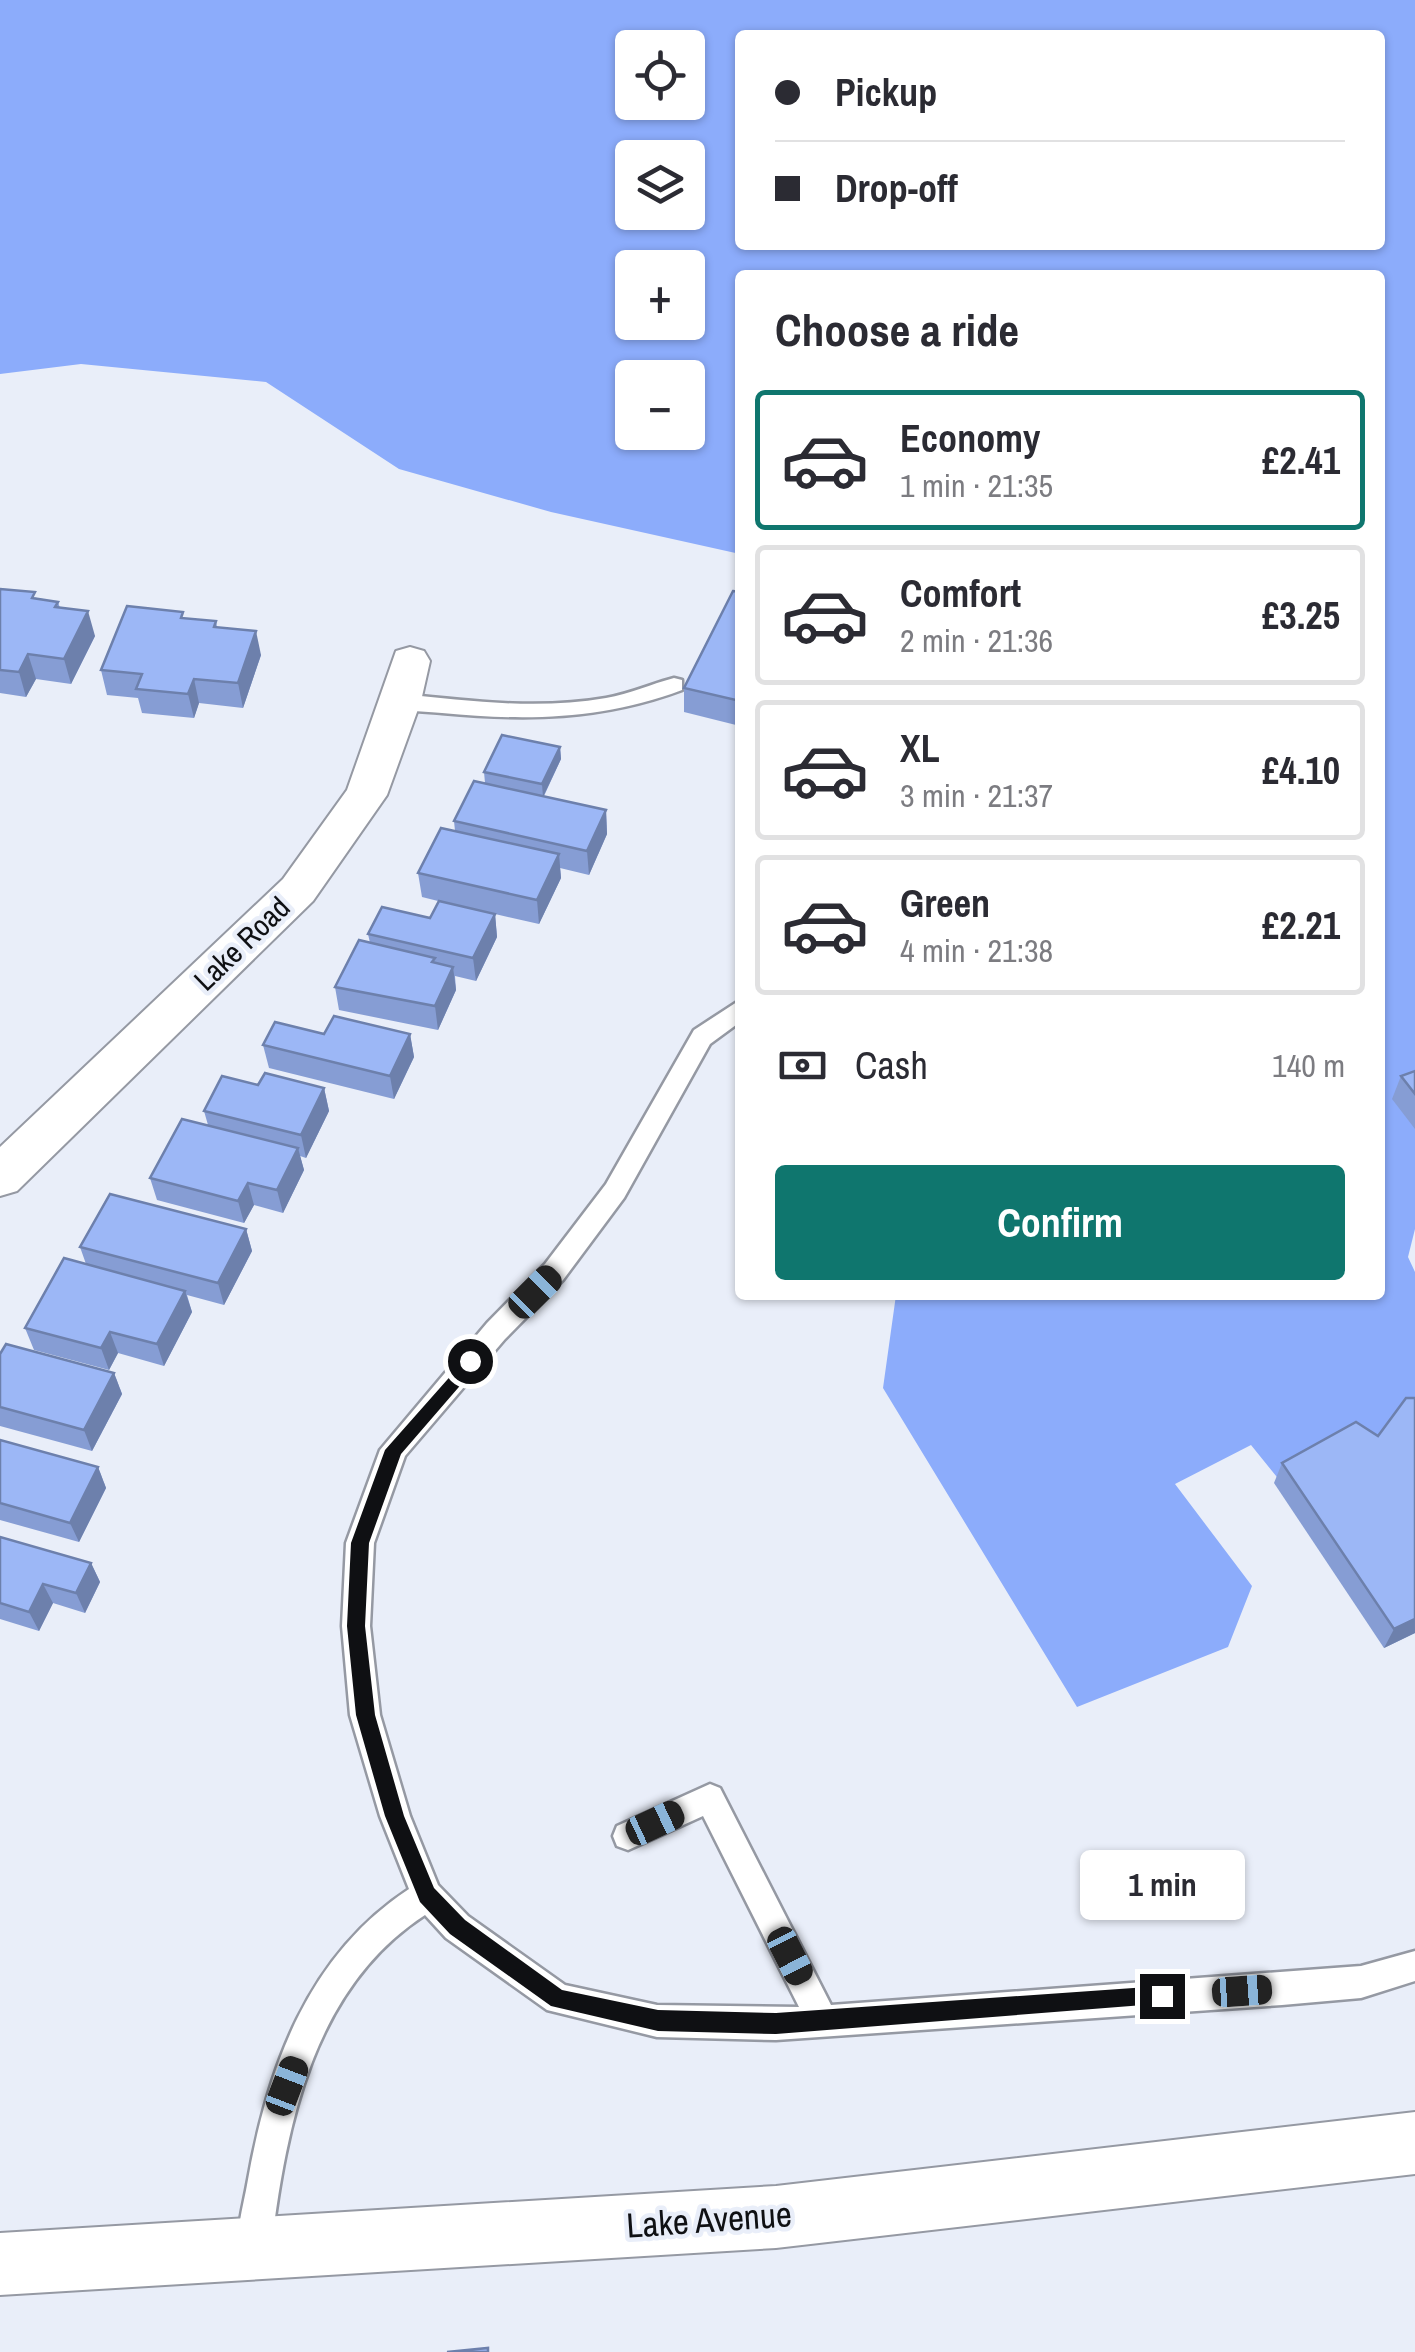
<!DOCTYPE html>
<html lang="en">
<head>
<meta charset="utf-8">
<style>
	:root { --surface:#fff; --page:#f2f2f3; --text:#2b2b33; --muted:#7c7c81; --line:#e1e1e2; --accent:#0f766e }
	body { margin:0; font-family:"Archivo Narrow",sans-serif; background:var(--page); color:var(--text); height:100vh; display:flex; flex-direction:column; font-size:38px; white-space:nowrap }
	* { box-sizing:border-box; margin:0 }
	p { font-size:32px; color:var(--muted) }
	.icon { flex:none; width:55px; height:55px; fill:none; stroke:currentColor; stroke-width:2; stroke-linecap:round; stroke-linejoin:round }
	.map { position:relative; flex:1; overflow:hidden }
	.details { position:absolute; left:735px; top:270px; width:650px; height:1030px; display:flex; flex-direction:column; background:var(--surface); border-radius:10px; box-shadow:0 2px 8px #0004 }
	.details>* { flex:none }
	.guide { position:absolute; left:735px; top:30px; width:650px; height:220px; border-radius:10px; box-shadow:0 2px 8px #0004; display:grid; align-content:center; height:220px; padding:0 40px; background:var(--surface) }
	.controls { position:absolute; left:615px; top:30px; display:grid; gap:20px }
	.controls a { display:grid; place-items:center; width:90px; height:90px; border-radius:10px; background:var(--surface); box-shadow:0 2px 8px #0004; font-size:50px }
	.end { position:absolute; width:45px; height:45px; margin:-22px; border:12px solid #0f1013; background:#fff; box-shadow:0 0 0 5px #fff }
	.from { border-radius:50% }
	.bubble { position:absolute; height:70px; border-radius:10px; background:var(--surface); box-shadow:0 2px 8px #0004; font-size:32px; font-weight:700; line-height:70px; text-align:center }
	.car { position:absolute; width:30px; height:60px; margin:-30px -15px; border-radius:12px; box-shadow:0 0 8px 2px #0007; background:linear-gradient(#222 24%,#8ab4d8 0 40%,#222 0 76%,#8ab4d8 0 86%,#222 0) }
	.guide b { display:flex; align-items:center; gap:35px; height:95px; font-size:38px }
	.guide b+b { border-top:2px solid var(--line) }
	.guide i { width:25px; height:25px; background:var(--text) }
	ul { padding:0; list-style:none }
	li { display:flex; align-items:center; gap:30px; height:140px; margin:0 20px 15px; padding:0 20px; border:5px solid var(--line); border-radius:10px }
	li div { flex:1 }
	li b { display:block; font-size:38px }
	li em { font-style:normal; font-weight:700 }
	li.active { border-color:var(--accent) }
	li>.icon { width:90px; height:90px; stroke-width:1.5 }
	h2 { padding:0 40px; font-size:45px; line-height:120px }
	.pay { display:flex; align-items:center; gap:25px; height:110px; padding:0 40px; font-size:38px }
	.pay p { margin-inline-start:auto }
	.primary-button { display:flex; gap:20px; margin-top:auto; padding:20px 40px }
	.primary-button a { flex:1; height:115px; border-radius:10px; background:var(--accent); color:#fff; font-size:40px; font-weight:700; line-height:115px; text-align:center }
	.map>svg:first-child { display:block }
	.water { fill:#8cacfb; fill-rule:evenodd }
	.lines { fill:none; stroke-linecap:round; stroke-linejoin:round }
	.service-casing { stroke:#9599a3; stroke-width:5 }
	.minor-casing { stroke:#9599a3; stroke-width:4 }
	.service { fill:#fff; fill-rule:evenodd }
	.minor { fill:#fff; fill-rule:evenodd }
	.wall { fill:#869dd4 }
	.shaded-wall { fill:#6d80ac }
	.building { fill:#9cb7f6; stroke:#6d80ac; stroke-width:2.5 }
	.route { fill:#0f1013 }
	.labels { text-anchor:middle; stroke-width:9; stroke-linejoin:round; paint-order:stroke }
	.street-label { font-size:30px; fill:#0f1013; stroke:#e9eef9 }
	.near-street-label { font-size:35px; fill:#0f1013; stroke:#e9eef9 }
</style>
</head>
<body>
<div class="map">
<svg width="1415" height="2352" viewBox="0 0 1415 2352">
	<rect width="100%" height="100%" fill="#e9eef9"/>
	<path class="water" d="M0 0H1415V1229L1408 1257 1415 1272V1490L1332 1545 1251 1445 1175 1484 1252 1586 1228 1647 1077 1707 883 1388 896 1295H1380V275H740V554L551 512 399 469 266 382 81 364 0 374ZM740 35H1380V245H740ZM632 48H688V102H632ZM632 158H688V212H632ZM632 268H688V322H632ZM632 378H688V432H632Z"/>
	<g class="lines">
		<defs>
			<g id="service">
				<path d="M674 678 682 680V690C602 720 526 721 442 713 426 711 401 713 390 701L401 694C469 701 538 710 606 698 630 694 651 684 674 678Z"/>
				<path d="M740 1000V1022L710 1044 624 1198 563 1280 505 1339 405 1456 374 1543 370 1626 380 1715 410 1816 438 1885 468 1916 565 1985 657 2005 799 2007 703 1816 628 1850 617 1846 613 1836 617 1826 710 1784 720 1788 831 2005 1361 1966 1415 1951V1981L1361 1998 1282 2005 776 2040 657 2037 547 2010 446 1938 425 1915C313 1988 286 2125 271 2249L266 2261 254 2266 242 2261C233 2239 243 2208 247 2185 267 2069 307 1956 409 1889L380 1816 350 1715 342 1626 346 1543 380 1450 487 1323 545 1264 606 1184 694 1030Z"/>
			</g>
			<g id="minor">
				<polygon points="410,647 424,651 430,661 421,701 387,795 313,901 17,1191 0,1196 0,1147 283,879 347,790 396,651"/>
				<polygon points="1415,2112 1415,2174 776,2248 0,2295 0,2233 776,2186"/>
			</g>
		</defs>
		<use href="#service" class="service-casing"/>
		<use href="#minor" class="minor-casing"/>
		<use href="#service" class="service"/>
		<use href="#minor" class="minor"/>
	</g>
	<g class="wall">
		<polygon points="0,589 37,598 58,602 60,608 95,636 71,684 36,679 26,697 0,693"/>
		<polygon points="740,592 740,726 684,712 684,688"/>
		<polygon points="185,618 216,621 217,627 261,655 243,708 199,703 194,718 142,713 138,698 107,695 101,670"/>
		<polygon points="560,747 561,759 544,796 606,810 607,834 589,875 560,868 561,878 539,924 495,914 497,937 476,981 455,976 456,990 438,1030 339,1010 335,987 370,943 368,934 430,918 438,901 422,897 418,873 455,831 454,821 485,783 484,772"/>
		<polygon points="324,1034 410,1034 414,1057 394,1099 269,1068 263,1045"/>
		<polygon points="1415,1071 1415,1129 1392,1099 1401,1076"/>
		<polygon points="258,1085 324,1088 329,1111 306,1158 300,1156 304,1170 283,1213 254,1205 244,1223 157,1200 150,1178 208,1125 204,1111"/>
		<polygon points="246,1229 252,1251 224,1305 187,1295 192,1312 164,1366 118,1353 109,1370 34,1350 25,1328 86,1264 80,1247"/>
		<polygon points="0,1354 114,1373 122,1394 92,1451 0,1426"/>
		<polygon points="1378,1436 1415,1633 1384,1648 1274,1483 1282,1463"/>
		<polygon points="0,1440 98,1467 106,1488 79,1542 0,1520"/>
		<polygon points="0,1537 91,1563 100,1582 85,1613 53,1603 39,1631 0,1619"/>
	</g>
	<g class="shaded-wall">
		<polygon points="88,611 95,636 71,684 64,659"/>
		<polygon points="256,631 261,655 243,708 238,683"/>
		<polygon points="28,654 36,679 26,697 19,672"/>
		<polygon points="194,679 199,703 194,718 188,694"/>
		<polygon points="560,747 561,759 543,797 542,784"/>
		<polygon points="606,810 607,834 589,875 587,851"/>
		<polygon points="559,854 561,878 539,924 537,900"/>
		<polygon points="495,914 497,937 476,981 473,958"/>
		<polygon points="453,967 456,990 438,1030 435,1006"/>
		<polygon points="410,1034 414,1057 394,1099 390,1076"/>
		<polygon points="324,1088 329,1111 306,1158 301,1135"/>
		<polygon points="298,1148 304,1170 283,1213 277,1190"/>
		<polygon points="248,1183 254,1205 244,1223 238,1201"/>
		<polygon points="246,1229 252,1251 224,1305 218,1283"/>
		<polygon points="185,1291 192,1312 164,1366 157,1344"/>
		<polygon points="110,1332 118,1353 109,1370 101,1348"/>
		<polygon points="114,1373 122,1394 92,1451 84,1430"/>
		<polygon points="98,1467 106,1488 79,1542 70,1523"/>
		<polygon points="91,1563 100,1582 85,1613 76,1593"/>
		<polygon points="43,1584 53,1603 39,1631 29,1612"/>
		<polygon points="1415,1619 1415,1633 1384,1648 1394,1629"/>
	</g>
	<g class="building">
		<polygon points="0,589 35,592 32,598 58,602 55,607 88,611 64,659 28,654 19,672 0,670"/>
		<polygon points="733,591 740,592 740,701 684,688"/>
		<polygon points="127,606 183,612 181,618 216,621 214,627 256,631 238,683 194,679 188,694 136,689 142,674 101,670"/>
		<polygon points="502,735 560,747 542,784 484,772"/>
		<polygon points="474,781 606,810 587,851 454,821"/>
		<polygon points="441,828 559,854 537,900 418,873"/>
		<polygon points="439,901 495,914 473,958 368,934 382,907 430,918"/>
		<polygon points="359,940 435,958 432,962 453,967 435,1006 335,987"/>
		<polygon points="334,1016 410,1034 390,1076 263,1045 275,1022 324,1034"/>
		<polygon points="1415,1071 1415,1094 1401,1076"/>
		<polygon points="265,1073 324,1088 301,1135 204,1111 222,1076 258,1085"/>
		<polygon points="182,1119 298,1148 277,1190 248,1183 238,1201 150,1178"/>
		<polygon points="110,1194 246,1229 218,1283 80,1247"/>
		<polygon points="64,1258 185,1291 157,1344 110,1332 101,1348 25,1328"/>
		<polygon points="6,1344 114,1373 84,1430 0,1407 0,1354"/>
		<polygon points="1406,1398 1415,1398 1415,1619 1394,1629 1282,1463 1356,1422 1378,1436"/>
		<polygon points="0,1440 98,1467 70,1523 0,1503"/>
		<polygon points="0,1537 91,1563 76,1593 43,1584 29,1612 0,1603"/>
		<polygon points="488,2348 488,2352 447,2352"/>
	</g>
	<polygon class="route" points="470,1354 479,1361 477,1366 401,1454 369,1543 365,1626 375,1715 404,1816 434,1888 465,1920 562,1990 658,2010 776,2013 1162,1986 1169,1989 1169,2003 776,2034 658,2031 551,2006 450,1934 420,1902 385,1816 356,1715 347,1626 351,1543 385,1450"/>
	<g class="labels">
		<g class="street-label">
			<text transform="translate(242 944) rotate(-44)" y="10">Lake Road</text>
		</g>
		<g class="near-street-label">
			<text transform="translate(709 2220) rotate(-4)" y="12">Lake Avenue</text>
		</g>
	</g>
</svg>
<div class="controls">
<a><svg class="icon" aria-label="locate" viewBox="0 0 24 24"><circle cx="12" cy="12" r="6"/><path d="M12 2v4M12 18v4M2 12h4M18 12h4"/></svg></a>
<a><svg class="icon" aria-label="layers" viewBox="0 0 24 24"><path d="M12 4l9 5-9 5-9-5zM3 14l9 5 9-5"/></svg></a>
<a>+</a>
<a>−</a>
</div>
<i class="end from" style="left:470px;top:1361px"></i>
<i class="end" style="left:1162px;top:1996px"></i>
<div class="bubble" style="left:1080px;top:1850px;width:165px">1 min</div>
<i class="car" style="left:535px;top:1292px;rotate:45deg"></i>
<i class="car" style="left:655px;top:1823px;rotate:65deg"></i>
<i class="car" style="left:790px;top:1956px;rotate:153deg"></i>
<i class="car" style="left:1242px;top:1991px;rotate:86deg"></i>
<i class="car" style="left:287px;top:2086px;rotate:21deg"></i>
<div class="guide">
<b><i class="from"></i>Pickup</b>
<b><i></i>Drop-off</b>
</div>
<section class="details">
<h2>Choose a ride</h2>
<ul>
<li class="active"><svg class="icon" aria-label="car" viewBox="0 0 24 24"><path d="M5 17H2v-5l4-1 3-4h7l3 4 3 1v5h-3M9 17h6M6 11h13"/><circle cx="7" cy="17" r="2"/><circle cx="17" cy="17" r="2"/></svg><div><b>Economy</b><p>1 min · 21:35</p></div><em>£2.41</em></li>
<li><svg class="icon" aria-label="car" viewBox="0 0 24 24"><path d="M5 17H2v-5l4-1 3-4h7l3 4 3 1v5h-3M9 17h6M6 11h13"/><circle cx="7" cy="17" r="2"/><circle cx="17" cy="17" r="2"/></svg><div><b>Comfort</b><p>2 min · 21:36</p></div><em>£3.25</em></li>
<li><svg class="icon" aria-label="car" viewBox="0 0 24 24"><path d="M5 17H2v-5l4-1 3-4h7l3 4 3 1v5h-3M9 17h6M6 11h13"/><circle cx="7" cy="17" r="2"/><circle cx="17" cy="17" r="2"/></svg><div><b>XL</b><p>3 min · 21:37</p></div><em>£4.10</em></li>
<li><svg class="icon" aria-label="car" viewBox="0 0 24 24"><path d="M5 17H2v-5l4-1 3-4h7l3 4 3 1v5h-3M9 17h6M6 11h13"/><circle cx="7" cy="17" r="2"/><circle cx="17" cy="17" r="2"/></svg><div><b>Green</b><p>4 min · 21:38</p></div><em>£2.21</em></li>
</ul>
<div class="pay"><svg class="icon" aria-label="cash" viewBox="0 0 24 24"><path d="M3 7h18v10H3z"/><circle cx="12" cy="12" r="2"/></svg>Cash<p>140 m</p></div>
<div class="primary-button"><a>Confirm</a></div>
</section>
</div>
</body>
</html>
